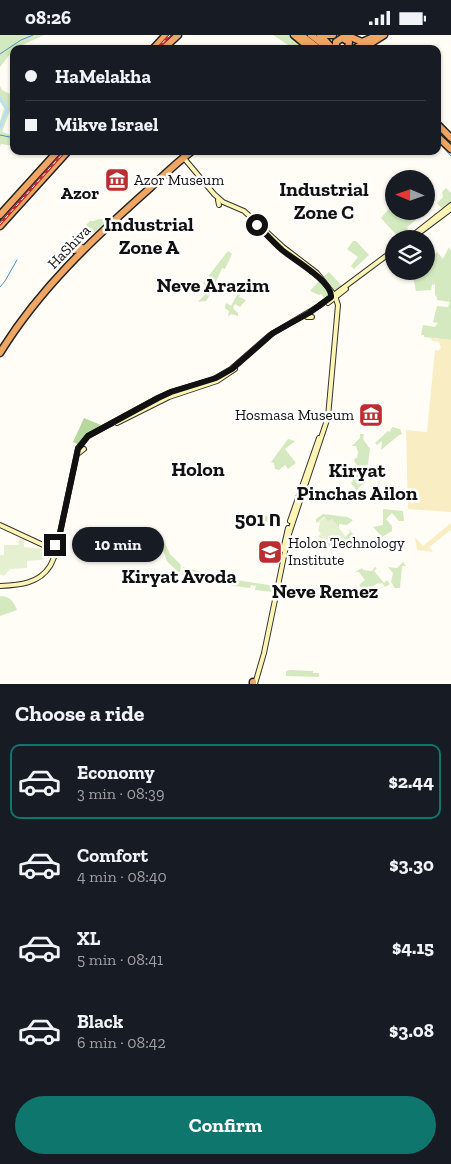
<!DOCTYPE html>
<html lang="en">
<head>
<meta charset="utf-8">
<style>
	:root { --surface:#171b24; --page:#20242c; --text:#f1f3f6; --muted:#9ea1a6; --line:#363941; --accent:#0f766e }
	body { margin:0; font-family:"Zilla Slab",Heebo,serif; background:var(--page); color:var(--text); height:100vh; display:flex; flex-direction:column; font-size:19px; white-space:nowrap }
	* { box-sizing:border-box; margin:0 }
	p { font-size:16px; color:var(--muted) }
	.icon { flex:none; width:28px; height:28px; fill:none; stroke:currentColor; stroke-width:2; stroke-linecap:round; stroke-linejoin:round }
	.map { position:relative; height:649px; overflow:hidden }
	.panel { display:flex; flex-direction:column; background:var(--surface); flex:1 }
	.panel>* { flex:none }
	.top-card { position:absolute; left:10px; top:10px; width:431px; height:110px; border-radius:10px; box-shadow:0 1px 4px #0004; display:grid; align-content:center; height:110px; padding:0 15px; background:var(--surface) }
	.needle { width:32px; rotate:272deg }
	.buttons { position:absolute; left:385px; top:135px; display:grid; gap:10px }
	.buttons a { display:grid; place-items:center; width:50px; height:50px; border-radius:50%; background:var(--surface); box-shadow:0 1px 4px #0004; font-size:25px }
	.end { position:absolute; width:22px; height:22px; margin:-11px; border:6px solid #111; background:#fff; box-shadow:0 0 0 2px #fff }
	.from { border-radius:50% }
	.bubble { position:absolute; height:35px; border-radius:18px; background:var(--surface); box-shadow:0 1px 4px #0004; font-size:16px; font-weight:700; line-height:35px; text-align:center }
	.top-card b { display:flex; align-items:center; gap:18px; height:48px; font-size:19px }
	.top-card b+b { border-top:1px solid var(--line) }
	.top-card i { width:12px; height:12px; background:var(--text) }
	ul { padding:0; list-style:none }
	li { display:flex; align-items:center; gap:15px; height:75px; margin:0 10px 8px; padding:0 5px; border:2px solid transparent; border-radius:10px }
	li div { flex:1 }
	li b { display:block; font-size:19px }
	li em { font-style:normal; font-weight:700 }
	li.active { border-color:var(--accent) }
	li>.icon { width:45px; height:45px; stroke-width:1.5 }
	h2 { padding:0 15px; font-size:22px; line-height:60px }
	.primary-button { display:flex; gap:10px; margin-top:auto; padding:10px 15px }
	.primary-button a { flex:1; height:58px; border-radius:30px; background:var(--accent); color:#fff; font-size:20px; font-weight:700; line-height:58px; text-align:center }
	.status { display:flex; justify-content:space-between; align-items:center; height:35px; padding:0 25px; background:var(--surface); direction:ltr }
	.status svg { height:14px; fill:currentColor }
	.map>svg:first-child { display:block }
	.green { fill:#d4e9bf }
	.forest { fill:#b7d99e }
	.sand { fill:#f9eec3 }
	.pitch { fill:#e5f0d0 }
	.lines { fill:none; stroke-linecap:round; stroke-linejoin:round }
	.stream { stroke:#4591c9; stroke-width:1 }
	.river { stroke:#bbdef4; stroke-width:3 }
	.secondary-tunnel { stroke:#dbdad3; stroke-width:4; stroke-dasharray:4 2; stroke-linecap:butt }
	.secondary-casing { stroke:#333; stroke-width:6 }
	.highway-casing { stroke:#222; stroke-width:9 }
	.secondary { stroke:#fcf5b3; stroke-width:4 }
	.highway { stroke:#efa663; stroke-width:6 }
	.rail-casing { stroke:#bd2c30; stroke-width:3 }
	.rail { stroke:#fff; stroke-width:1; stroke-dasharray:4; stroke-linecap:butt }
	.route { stroke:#111; stroke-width:6 }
	.labels { text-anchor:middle; stroke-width:5; stroke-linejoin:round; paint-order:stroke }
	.poi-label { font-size:15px; fill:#111; stroke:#fff; text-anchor:start }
	.street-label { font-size:15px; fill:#111; stroke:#fff }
	.quarter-label { font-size:18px; font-weight:bold; fill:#111; stroke:#fff }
	.district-label { font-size:20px; font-weight:bold; fill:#111; stroke:#fff }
</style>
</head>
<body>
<div class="status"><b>08:26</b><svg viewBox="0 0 49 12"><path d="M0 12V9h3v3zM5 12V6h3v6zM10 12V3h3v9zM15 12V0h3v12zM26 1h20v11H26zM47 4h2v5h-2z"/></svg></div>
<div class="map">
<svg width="451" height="649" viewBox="0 0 451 649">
	<rect width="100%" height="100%" fill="#fffdf5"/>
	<g class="green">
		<polygon points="0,0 44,0 14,14 0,32"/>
		<polygon points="273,0 292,0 310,14 294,14"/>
		<polygon points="0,51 2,55 10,59 11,73 2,97 14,101 14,111 1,109 0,111 0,86 4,73 0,67"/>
		<polygon points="446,153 451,158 451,168 443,175 437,168 443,162 442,157"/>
		<polygon points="392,170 394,176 398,176 404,183 413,177 418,183 407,192 410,198 400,204 381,183"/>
		<path d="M107 181 109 184 94 198 86 190 90 186C95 187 98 183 103 184Z"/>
		<polygon points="353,206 356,206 369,220 354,234 351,231 358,222 347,214"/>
		<polygon points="449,212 451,216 451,305 424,302 424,300 421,300 423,290 435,292 438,288 433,287 437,271 448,272 450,267 437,265 437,262 435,260 435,249 432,250 431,255 416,256 412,236 426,236 426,232 428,233 429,228 434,224 433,222 437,217 443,224"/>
		<polygon points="228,216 232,219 225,234 222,233 212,256 206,266 198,267 208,256 203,248"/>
		<polygon points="329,237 342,251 335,257 323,245 323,242"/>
		<polygon points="320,245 330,258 331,260 326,265 321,259 319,260 310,256"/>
		<polygon points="240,254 243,255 239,262 246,265 240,272 235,269 233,273 238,278 238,281 231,279 228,282 229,276 225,273 226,268 231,271"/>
		<polygon points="392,392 400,394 402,399 399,400 381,415 382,406 377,410 375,408 388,396 390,397"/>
		<polygon points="360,399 364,399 363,404 370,414 367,436 366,437 366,447 358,453 359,457 354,457 355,453 351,448 353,446 351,444 359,437 355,434 357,430 354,426 355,423 357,423 358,417 356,411 352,411 360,403"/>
		<polygon points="288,404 295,406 285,414 296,428 288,434 285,430 279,435 275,434 274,428 271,427"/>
		<polygon points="383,474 403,476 404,486 399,486 392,478 386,484 392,491 392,496 382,502 373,492 383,490"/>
		<polygon points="250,478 252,480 259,479 260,480 274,482 273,487 242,485 242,479"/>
		<polygon points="323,479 347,482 353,485 347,490 339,489 339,493 332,484 328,487 324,482 316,488 316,484"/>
		<polygon points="348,493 363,511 352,509 350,511 350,515 345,514 348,510 343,505 350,497"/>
		<polygon points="164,506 170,519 181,530 180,539 167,526 161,510 159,508"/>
		<polygon points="403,527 406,531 402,531 400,553 395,553 391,547 393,538 388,532 397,533"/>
		<polygon points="183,532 214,540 213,543 209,543 208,549 182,540"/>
		<polygon points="375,532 377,533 374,536 384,548 387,545 390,549 385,552 382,548 379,549 378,548 366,557 367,559 366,561 362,559 365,557 359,550 365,545 359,537 355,537 362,533 363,535 372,536"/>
		<polygon points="216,542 275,551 273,557 255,555 256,551 251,550 250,553 214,548"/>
		<path d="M0 561C10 561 13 566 17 575L0 581Z"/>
		<polygon points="290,635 313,636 313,638 319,638 319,642 286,641 286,636"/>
	</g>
	<polygon class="forest" points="84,383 101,390 86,400 79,410 73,407"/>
	<g class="sand">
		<polygon points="431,303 451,305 451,477 408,474 406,395 427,397 435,315 438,316 441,313 439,307 432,306"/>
		<polygon points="451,488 451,495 429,512 433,517 417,515 415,502 423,511"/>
	</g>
	<g class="pitch">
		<polygon points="324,483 328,487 332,484 346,502 342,505 339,504 331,512 318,509 318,506 320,504 318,501 321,499 318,495 320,488 318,487"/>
		<polygon points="19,504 24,504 24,512 44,514 45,523 41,525 27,526 27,533 10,534 4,541 0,539 0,520 4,520 4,510 18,510"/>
	</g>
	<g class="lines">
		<g class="stream">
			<polyline points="0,19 21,5 33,0"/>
			<polyline points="0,100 14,103"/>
			<polyline points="438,107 451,121"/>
			<polyline points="0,252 5,246 17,225"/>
		</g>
		<polyline class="river" points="0,63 7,74 0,93"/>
		<polyline class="secondary-tunnel" points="54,518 58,509"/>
		<defs>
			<g id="secondary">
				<polyline points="183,122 214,159 223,167 244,176 283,212 317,238 335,261 338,270 328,382 288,502 264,618 255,649"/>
				<polyline points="218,165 219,170"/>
				<polyline points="419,198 451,174"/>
				<polyline points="408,204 451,170"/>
				<polyline points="328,268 346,254"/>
				<polyline points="307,282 312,282"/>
				<polyline points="117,388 169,362 217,346 235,334"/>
				<polyline points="79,418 84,414"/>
				<polyline points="290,486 319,403"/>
				<polyline points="0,490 54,515"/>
				<circle cx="56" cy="513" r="3"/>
				<polyline points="55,510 60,498 78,413 88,401 158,363 171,357 212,345 231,334 270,300 319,271 394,215"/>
				<polyline points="283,515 288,493"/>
				<path d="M0 551C19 550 39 549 50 531 53 526 54 521 57 516"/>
			</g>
			<g id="highway">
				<polyline points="294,0 311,14"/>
				<polyline points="301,0 319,14"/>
				<polyline points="311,0 329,14"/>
				<polyline points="320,0 331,12"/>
				<polyline points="321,0 333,0"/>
				<polyline points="346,0 362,7 378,0"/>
				<polyline points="365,12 384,0"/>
				<polyline points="153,14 166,0"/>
				<polyline points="163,14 178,0"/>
				<polyline points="336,14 336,7 342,3 349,7 348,14"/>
				<polyline points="354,14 367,7"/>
				<polyline points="438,90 451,103"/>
				<polyline points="438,102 451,114"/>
				<polyline points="0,180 58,116"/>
				<polyline points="0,191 68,116"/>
				<polyline points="74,215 82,213"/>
				<path d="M0 318C39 254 94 203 149 154 163 141 176 128 192 116"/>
				<polyline points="253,649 253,647"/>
			</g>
		</defs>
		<use href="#secondary" class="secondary-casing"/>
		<use href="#highway" class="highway-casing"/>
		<use href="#secondary" class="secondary"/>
		<use href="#highway" class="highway"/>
		<defs>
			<g id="rail">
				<polyline points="157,14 170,0"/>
				<polyline points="0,189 65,116"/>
			</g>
		</defs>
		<use href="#rail" class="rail-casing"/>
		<use href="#rail" class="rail"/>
	</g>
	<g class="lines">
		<path class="route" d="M55 510 60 498 78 414 88 401 158 363 171 357 216 343 232 334 273 298 309 278 331 262C333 247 293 224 282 215 273 207 265 198 257 190"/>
	</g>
	<defs>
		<symbol id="museum-square" viewBox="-11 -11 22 22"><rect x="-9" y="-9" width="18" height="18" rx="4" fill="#bd2c30" stroke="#fff"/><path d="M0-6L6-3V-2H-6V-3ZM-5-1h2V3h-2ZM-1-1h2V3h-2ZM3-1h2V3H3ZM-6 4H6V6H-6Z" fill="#fff"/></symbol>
		<symbol id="university-square" viewBox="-11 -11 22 22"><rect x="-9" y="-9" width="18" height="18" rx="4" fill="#bd2c30" stroke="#fff"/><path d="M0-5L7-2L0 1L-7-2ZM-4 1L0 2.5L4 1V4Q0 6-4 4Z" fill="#fff"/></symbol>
	</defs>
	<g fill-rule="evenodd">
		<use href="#museum-square" x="103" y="131" width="28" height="28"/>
		<use href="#museum-square" x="357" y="366" width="28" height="28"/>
		<use href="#university-square" x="256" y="503" width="28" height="28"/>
	</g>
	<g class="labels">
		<g class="poi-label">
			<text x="134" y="150">Azor Museum</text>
			<text x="354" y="385" text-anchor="end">Hosmasa Museum</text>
			<text x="288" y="513">Holon Technology<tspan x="288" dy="17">Institute</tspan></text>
		</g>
		<g class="street-label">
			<text transform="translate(69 212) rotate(-46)" y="5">HaShiva</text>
		</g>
		<g class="quarter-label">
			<text x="80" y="164">Azor</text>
		</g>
		<g class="district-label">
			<text x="324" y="161">Industrial<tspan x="324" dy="23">Zone C</tspan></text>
			<text x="149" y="196">Industrial<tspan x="149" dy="23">Zone A</tspan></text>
			<text x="213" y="257">Neve Arazim</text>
			<text x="198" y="441">Holon</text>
			<text x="357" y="442">Kiryat<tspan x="357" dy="23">Pinchas Ailon</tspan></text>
			<text x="258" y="491">ח 501</text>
			<text x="179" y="548">Kiryat Avoda</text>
			<text x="325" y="563">Neve Remez</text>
		</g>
	</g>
</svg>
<div class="buttons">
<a><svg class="needle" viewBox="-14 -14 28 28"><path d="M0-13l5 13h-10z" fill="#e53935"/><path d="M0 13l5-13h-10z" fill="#9ea1a6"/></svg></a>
<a><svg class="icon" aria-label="layers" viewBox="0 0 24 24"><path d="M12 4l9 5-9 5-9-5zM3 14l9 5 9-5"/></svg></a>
</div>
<i class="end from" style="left:257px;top:190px"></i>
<i class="end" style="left:55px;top:510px"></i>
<div class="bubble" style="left:72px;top:492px;width:92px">10 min</div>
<div class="top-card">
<b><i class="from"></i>HaMelakha</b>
<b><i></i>Mikve Israel</b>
</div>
</div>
<section class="panel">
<h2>Choose a ride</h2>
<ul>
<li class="active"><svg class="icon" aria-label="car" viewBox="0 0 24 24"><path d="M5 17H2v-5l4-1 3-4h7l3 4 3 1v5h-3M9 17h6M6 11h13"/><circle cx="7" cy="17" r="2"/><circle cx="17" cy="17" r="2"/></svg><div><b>Economy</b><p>3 min · 08:39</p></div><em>$2.44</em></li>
<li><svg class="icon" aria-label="car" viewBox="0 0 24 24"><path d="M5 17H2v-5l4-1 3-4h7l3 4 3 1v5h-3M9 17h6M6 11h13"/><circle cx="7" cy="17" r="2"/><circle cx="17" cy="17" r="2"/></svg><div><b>Comfort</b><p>4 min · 08:40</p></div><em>$3.30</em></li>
<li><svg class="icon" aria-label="car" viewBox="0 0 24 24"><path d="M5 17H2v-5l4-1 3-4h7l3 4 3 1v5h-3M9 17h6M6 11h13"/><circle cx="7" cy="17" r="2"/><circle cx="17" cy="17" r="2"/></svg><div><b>XL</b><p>5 min · 08:41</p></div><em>$4.15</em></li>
<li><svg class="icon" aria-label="car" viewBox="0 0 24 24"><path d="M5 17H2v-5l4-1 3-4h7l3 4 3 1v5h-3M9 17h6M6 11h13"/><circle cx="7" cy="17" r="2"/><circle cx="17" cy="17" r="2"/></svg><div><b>Black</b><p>6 min · 08:42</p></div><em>$3.08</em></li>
</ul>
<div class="primary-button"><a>Confirm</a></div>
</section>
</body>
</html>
